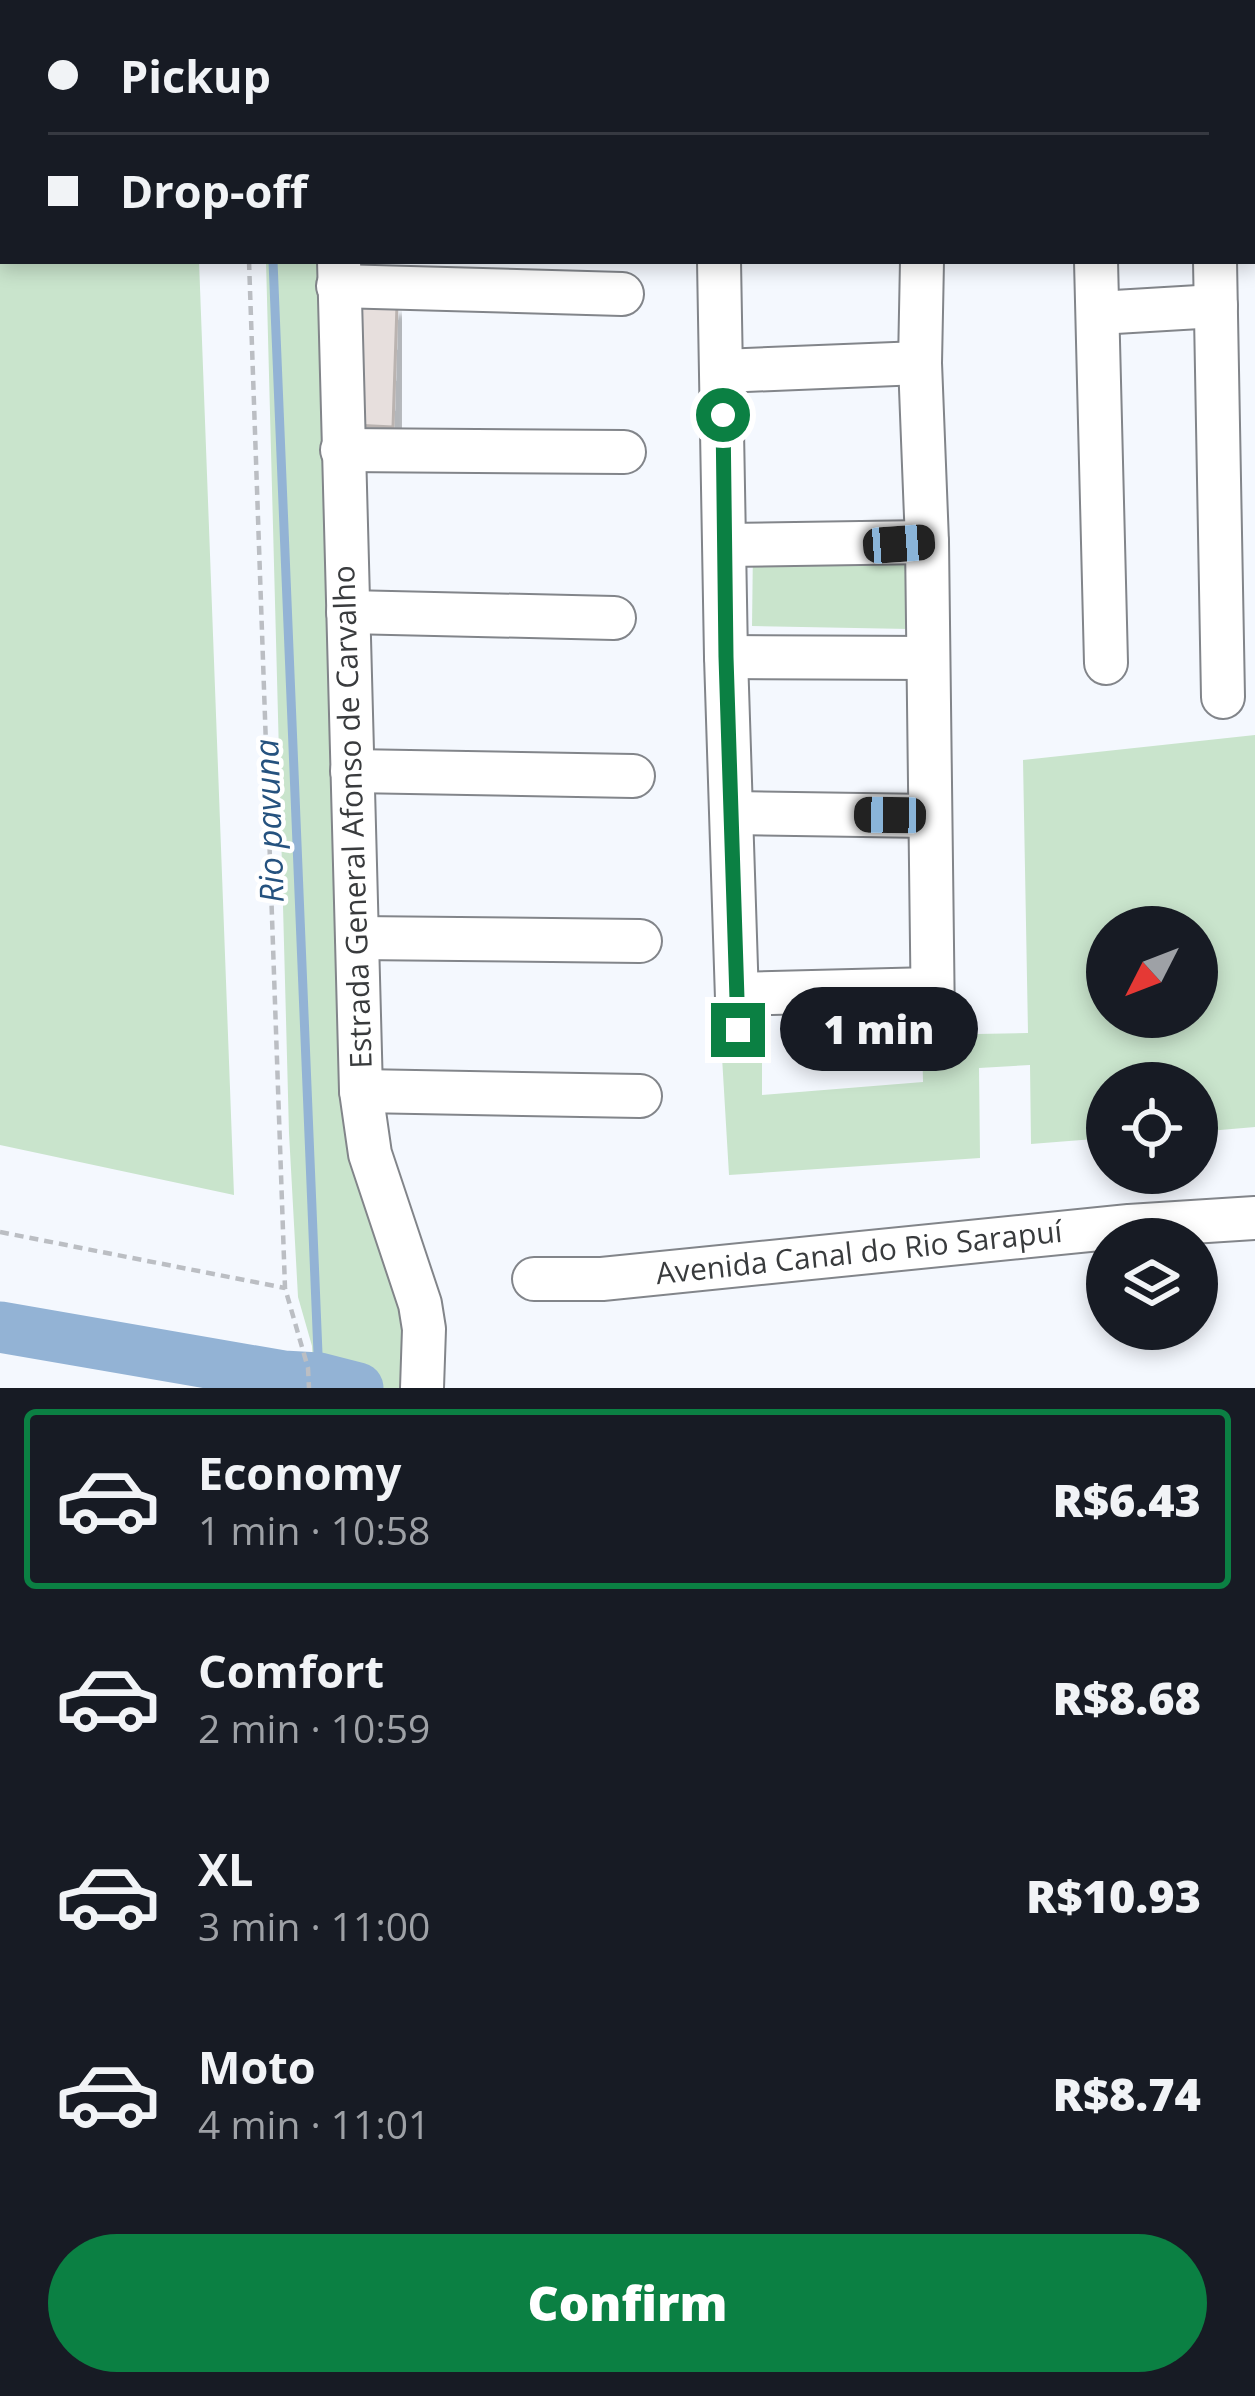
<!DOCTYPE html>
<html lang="en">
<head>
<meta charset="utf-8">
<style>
	:root { --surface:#171b24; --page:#20242c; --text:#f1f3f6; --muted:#9ea1a6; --line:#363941; --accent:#0b8043 }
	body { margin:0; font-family:"Open Sans",sans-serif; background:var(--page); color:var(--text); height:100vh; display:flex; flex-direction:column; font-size:45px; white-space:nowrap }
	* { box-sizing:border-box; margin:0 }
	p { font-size:39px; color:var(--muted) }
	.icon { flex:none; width:66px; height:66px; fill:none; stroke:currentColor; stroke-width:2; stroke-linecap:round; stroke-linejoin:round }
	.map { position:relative; height:1388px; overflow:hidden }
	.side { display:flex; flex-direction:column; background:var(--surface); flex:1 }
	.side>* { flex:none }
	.top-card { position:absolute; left:0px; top:0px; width:1257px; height:264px; box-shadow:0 6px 18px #0003; display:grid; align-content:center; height:264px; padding:0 48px; background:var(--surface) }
	.needle { width:78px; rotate:228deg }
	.fabs { position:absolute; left:1086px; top:906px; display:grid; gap:24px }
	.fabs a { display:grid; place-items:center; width:132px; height:132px; border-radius:50%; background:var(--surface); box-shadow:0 6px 18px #0003; font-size:60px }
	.end { position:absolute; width:54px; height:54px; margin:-27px; border:15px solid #0b8043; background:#fff; box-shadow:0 0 0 6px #fff }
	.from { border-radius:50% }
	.bubble { position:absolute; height:84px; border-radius:42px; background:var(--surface); box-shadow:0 6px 18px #0003; font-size:39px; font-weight:800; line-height:84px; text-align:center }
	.car { position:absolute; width:36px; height:72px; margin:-36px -18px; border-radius:15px; box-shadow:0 0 9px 3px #0007; background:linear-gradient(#222 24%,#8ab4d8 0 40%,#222 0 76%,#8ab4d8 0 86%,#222 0) }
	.top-card b { display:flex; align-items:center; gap:42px; height:114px; font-size:45px }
	.top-card b+b { border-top:3px solid var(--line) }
	.top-card i { width:30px; height:30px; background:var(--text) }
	ul { padding:21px 0 0; list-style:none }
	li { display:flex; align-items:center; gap:36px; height:180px; margin:0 24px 18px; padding:0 24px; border:6px solid transparent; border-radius:12px }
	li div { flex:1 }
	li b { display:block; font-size:45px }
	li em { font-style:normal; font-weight:800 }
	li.current { border-color:var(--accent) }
	li>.icon { width:108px; height:108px; stroke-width:1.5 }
	.action { display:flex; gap:24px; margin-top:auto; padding:24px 48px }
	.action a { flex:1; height:138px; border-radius:72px; background:var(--accent); color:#fff; font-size:48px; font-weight:800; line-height:138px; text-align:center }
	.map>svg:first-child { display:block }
	.green { fill:#c9e4cc; fill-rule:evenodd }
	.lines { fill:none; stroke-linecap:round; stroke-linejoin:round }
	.stream { stroke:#93b3d5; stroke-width:9 }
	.river { stroke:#93b3d5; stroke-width:51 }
	.building { fill:#e7dfdd; stroke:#bab3b0; stroke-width:3; filter:url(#shadow) }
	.minor-casing { stroke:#82858a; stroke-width:46 }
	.path { stroke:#bbbec3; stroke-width:4.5; stroke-dasharray:9 6; stroke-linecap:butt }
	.minor { stroke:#fff; stroke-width:42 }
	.route { stroke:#0b8043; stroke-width:15 }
	.labels { text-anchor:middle; stroke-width:9; stroke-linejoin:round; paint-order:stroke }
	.street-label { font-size:30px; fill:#393b3d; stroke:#fff }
	.water-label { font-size:33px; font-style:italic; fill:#25527f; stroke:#fff }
</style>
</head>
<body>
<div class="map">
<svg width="1255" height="1388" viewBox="0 0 1255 1388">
	<defs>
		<filter id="shadow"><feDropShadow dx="11" dy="11" stdDeviation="3" flood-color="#0004"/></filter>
	</defs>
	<rect width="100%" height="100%" fill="#f4f8fe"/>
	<g class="green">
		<polygon points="0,0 189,0 189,3 3,3 3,261 199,261 234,1195 0,1145"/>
		<polygon points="266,261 332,261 351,1133 402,1299 403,1388 314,1388 312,1346 298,1297 289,1133"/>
		<polygon points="753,548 911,554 909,629 752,626"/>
		<path d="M1255 735V1127L1197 1132V1083H1107V1138L1031 1144 1030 1065 979 1068 980 1158 729 1175 722 1057 762 1049V1095L923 1082 922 1035 1028 1033 1023 760ZM1107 927H1197V1017H1107Z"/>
	</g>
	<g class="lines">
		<g class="stream">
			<polyline points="262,0 262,3"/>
			<polyline points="273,261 319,1378"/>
		</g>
		<polyline class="river" points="0,1327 283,1376 319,1378 358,1388"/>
	</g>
	<polygon class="building" points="357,304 397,305 393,427 353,425"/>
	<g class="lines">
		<defs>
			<g id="minor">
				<polyline points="664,0 665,3"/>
				<polyline points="1210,0 1210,3"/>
				<polyline points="347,3 347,0"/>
				<polyline points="339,261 361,1091 370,1154 420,1304 424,1329 422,1388"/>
				<polyline points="719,261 726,657 738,1030"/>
				<polyline points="922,261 920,363 927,542 933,1025"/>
				<polyline points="1096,261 1106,663"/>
				<polyline points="1215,261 1223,697"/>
				<polyline points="338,286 622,294"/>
				<polyline points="1098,313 1216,306"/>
				<polyline points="722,371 920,363"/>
				<polyline points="342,450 624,452"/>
				<polyline points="725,545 927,542"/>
				<polyline points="348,612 614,618"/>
				<polyline points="726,657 928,658"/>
				<polyline points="352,771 633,776"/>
				<polyline points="733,813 929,816"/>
				<polyline points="357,938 640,941"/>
				<polyline points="737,994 932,989"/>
				<polyline points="361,1091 640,1096"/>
				<polyline points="534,1279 602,1279 1129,1226 1255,1218"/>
			</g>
		</defs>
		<use href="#minor" class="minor-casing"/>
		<g class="path">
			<polyline points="244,0 244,3"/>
			<polyline points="249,261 285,1288 308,1368 309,1388"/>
			<polyline points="0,1232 285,1288"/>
		</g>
		<use href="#minor" class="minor"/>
	</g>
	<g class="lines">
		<polyline class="route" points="723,415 726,657 738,1030"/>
	</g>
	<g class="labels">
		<g class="street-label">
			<text transform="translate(353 817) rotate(-92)" y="10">Estrada General Afonso de Carvalho</text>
			<text transform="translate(859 1253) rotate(-6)" y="10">Avenida Canal do Rio Sarapuí</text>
		</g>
		<g class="water-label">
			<text transform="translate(269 821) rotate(-92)" y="12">Rio pavuna</text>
		</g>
	</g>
</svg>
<div class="fabs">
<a><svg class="needle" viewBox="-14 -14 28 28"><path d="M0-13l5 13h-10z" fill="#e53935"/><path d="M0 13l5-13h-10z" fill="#9ea1a6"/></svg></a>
<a><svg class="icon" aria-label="locate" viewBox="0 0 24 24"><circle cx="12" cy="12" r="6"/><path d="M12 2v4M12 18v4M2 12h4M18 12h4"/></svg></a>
<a><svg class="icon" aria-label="layers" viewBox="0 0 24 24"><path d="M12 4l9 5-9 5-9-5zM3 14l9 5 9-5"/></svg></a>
</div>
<i class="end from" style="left:723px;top:415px"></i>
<i class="end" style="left:738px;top:1030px"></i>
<div class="bubble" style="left:780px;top:987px;width:198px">1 min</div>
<i class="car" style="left:899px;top:544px;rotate:86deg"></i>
<i class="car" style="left:890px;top:815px;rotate:271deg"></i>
<div class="top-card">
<b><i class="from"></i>Pickup</b>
<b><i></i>Drop-off</b>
</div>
</div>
<section class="side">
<ul>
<li class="current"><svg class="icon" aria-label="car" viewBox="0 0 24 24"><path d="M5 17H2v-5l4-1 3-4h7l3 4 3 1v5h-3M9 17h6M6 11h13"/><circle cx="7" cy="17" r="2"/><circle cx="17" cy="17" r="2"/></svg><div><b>Economy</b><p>1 min · 10:58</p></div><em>R$6.43</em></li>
<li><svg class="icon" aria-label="car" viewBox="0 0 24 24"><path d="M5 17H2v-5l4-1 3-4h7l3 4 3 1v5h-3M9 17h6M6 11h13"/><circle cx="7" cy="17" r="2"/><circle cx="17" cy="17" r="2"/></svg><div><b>Comfort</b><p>2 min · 10:59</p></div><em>R$8.68</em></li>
<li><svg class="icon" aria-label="car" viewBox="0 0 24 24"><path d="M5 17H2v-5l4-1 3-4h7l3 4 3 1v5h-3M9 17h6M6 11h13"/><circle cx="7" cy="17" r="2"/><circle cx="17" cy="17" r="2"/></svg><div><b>XL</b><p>3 min · 11:00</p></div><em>R$10.93</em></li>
<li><svg class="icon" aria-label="car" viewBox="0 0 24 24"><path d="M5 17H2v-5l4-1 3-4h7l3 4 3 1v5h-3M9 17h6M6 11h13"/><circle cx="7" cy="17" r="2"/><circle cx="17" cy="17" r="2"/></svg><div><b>Moto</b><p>4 min · 11:01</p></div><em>R$8.74</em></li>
</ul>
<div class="action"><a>Confirm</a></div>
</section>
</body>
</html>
